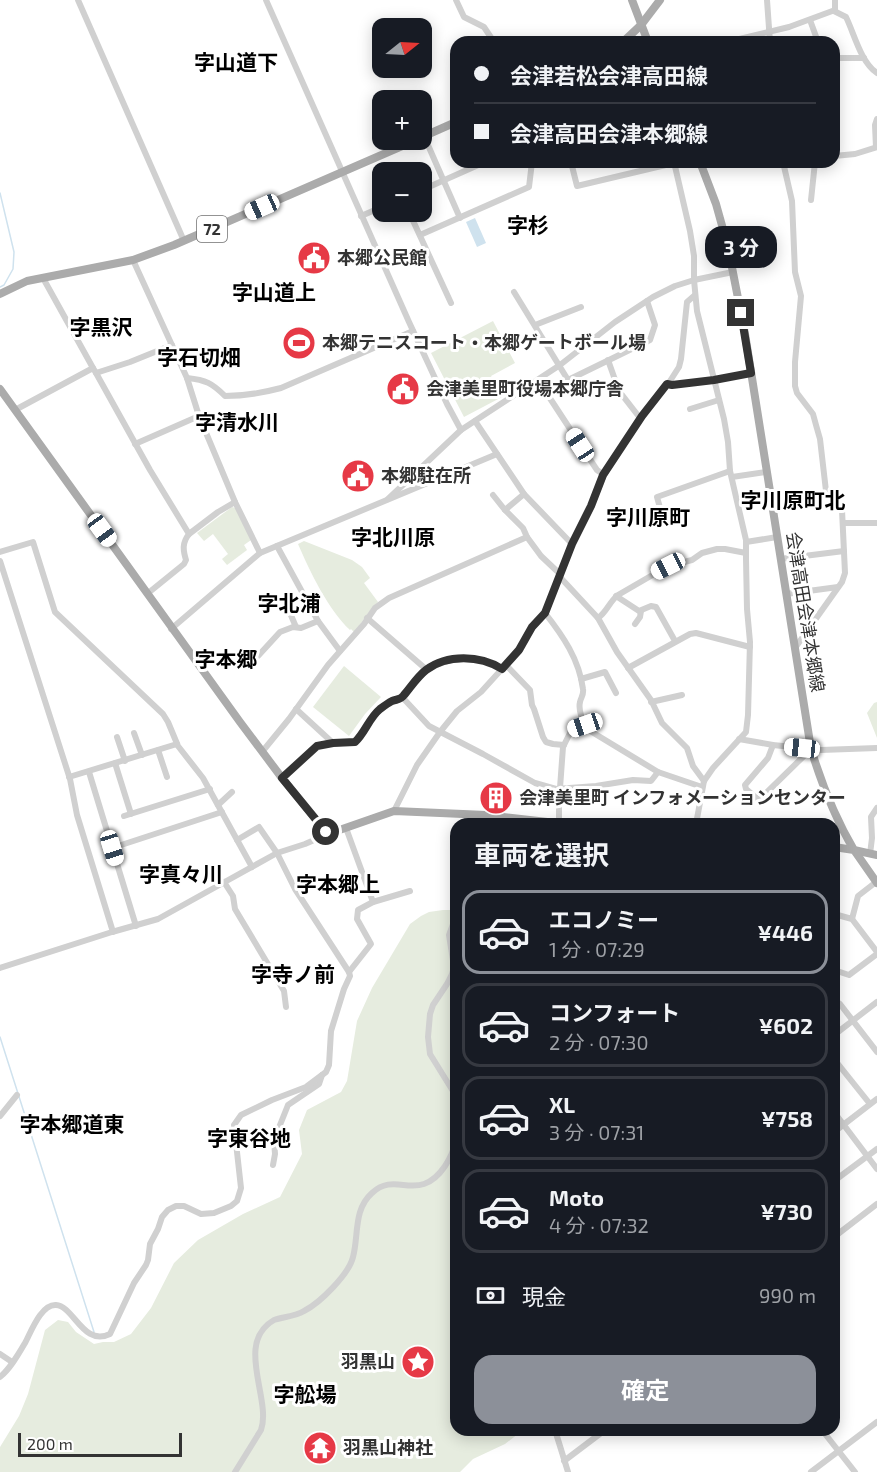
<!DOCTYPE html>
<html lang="ja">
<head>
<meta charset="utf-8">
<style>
	:root { --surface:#171b24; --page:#20242c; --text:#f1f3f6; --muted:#9ea1a6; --line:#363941; --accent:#8c9099 }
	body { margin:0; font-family:"Exo 2","Noto Sans JP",sans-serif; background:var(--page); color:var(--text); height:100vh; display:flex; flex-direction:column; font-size:22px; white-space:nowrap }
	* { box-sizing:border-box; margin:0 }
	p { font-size:20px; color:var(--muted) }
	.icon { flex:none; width:33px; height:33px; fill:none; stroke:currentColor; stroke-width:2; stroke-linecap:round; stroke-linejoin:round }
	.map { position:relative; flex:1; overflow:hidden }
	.side { position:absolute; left:450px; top:818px; width:390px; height:618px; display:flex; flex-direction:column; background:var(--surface); border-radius:18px; box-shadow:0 3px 15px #0003 }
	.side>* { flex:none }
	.top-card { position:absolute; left:450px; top:36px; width:390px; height:132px; border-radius:18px; box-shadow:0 3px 15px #0003; display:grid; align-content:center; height:132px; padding:0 24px; background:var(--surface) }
	.needle { width:39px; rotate:72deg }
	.controls { position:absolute; left:372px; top:18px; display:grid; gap:12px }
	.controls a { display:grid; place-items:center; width:60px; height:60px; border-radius:12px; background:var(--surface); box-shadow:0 3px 15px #0003; font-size:30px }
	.scale { position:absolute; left:18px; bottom:15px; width:164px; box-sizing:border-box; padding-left:6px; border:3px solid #333; border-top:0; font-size:16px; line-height:21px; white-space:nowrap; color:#333; -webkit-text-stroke:4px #fff; paint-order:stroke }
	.end { position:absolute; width:27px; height:27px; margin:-14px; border:8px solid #333; background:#fff; box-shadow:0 0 0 3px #fff }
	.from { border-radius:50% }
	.bubble { position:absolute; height:42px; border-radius:18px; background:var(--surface); box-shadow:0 3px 15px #0003; font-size:20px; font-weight:700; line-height:42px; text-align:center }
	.car { position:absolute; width:18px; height:36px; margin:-18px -9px; border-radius:8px; box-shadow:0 0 4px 2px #0007; background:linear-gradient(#fff 24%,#345 0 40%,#fff 0 76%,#345 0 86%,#fff 0) }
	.top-card b { display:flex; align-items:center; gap:21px; height:57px; font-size:22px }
	.top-card b+b { border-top:2px solid var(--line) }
	.top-card i { width:15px; height:15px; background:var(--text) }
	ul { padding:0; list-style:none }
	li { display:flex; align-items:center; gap:18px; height:84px; margin:0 12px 9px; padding:0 12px; border:3px solid var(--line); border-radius:18px }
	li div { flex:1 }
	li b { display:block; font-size:22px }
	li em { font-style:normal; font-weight:700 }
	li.active { border-color:var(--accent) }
	li>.icon { width:54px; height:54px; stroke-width:1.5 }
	h2 { padding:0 24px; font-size:27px; line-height:72px }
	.pay { display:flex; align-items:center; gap:15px; height:66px; padding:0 24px; font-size:22px }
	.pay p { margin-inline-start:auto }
	.primary-button { display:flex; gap:12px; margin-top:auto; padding:12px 24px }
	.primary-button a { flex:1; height:69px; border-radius:18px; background:var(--accent); color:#fff; font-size:24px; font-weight:700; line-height:69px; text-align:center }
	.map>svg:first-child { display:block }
	.green { fill:#e6ecdf }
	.water { fill:#cfe2ee }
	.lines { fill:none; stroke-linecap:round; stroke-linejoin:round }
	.stream { stroke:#cfe2ee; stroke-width:1.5 }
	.minor { stroke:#d0d0d0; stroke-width:6 }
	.major { stroke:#ababab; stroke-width:8 }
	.route { stroke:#333; stroke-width:8 }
	.labels { text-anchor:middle; stroke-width:6; stroke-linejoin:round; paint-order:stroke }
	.shield { fill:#fff; stroke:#707070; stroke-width:1.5 }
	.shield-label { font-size:16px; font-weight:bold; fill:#333 }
	.poi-label { font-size:18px; font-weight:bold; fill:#333; stroke:#fff; text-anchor:start }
	.street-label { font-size:18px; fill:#333; stroke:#fff }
	.quarter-label { font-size:21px; font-weight:bold; fill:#000; stroke:#fff }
</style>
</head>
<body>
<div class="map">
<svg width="877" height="1472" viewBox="0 0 877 1472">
	<rect width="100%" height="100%" fill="#fff"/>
	<g class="green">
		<polygon points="493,321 515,363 491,376 502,397 464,417 431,353"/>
		<polygon points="232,507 236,508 251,540 244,545 247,550 227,565 222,559 228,554 213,534 204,541 197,533"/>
		<path d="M304 541 352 560 362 567 370 578 364 583 378 602C368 611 363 622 354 632L351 629 350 630C328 609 310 572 298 544Z"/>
		<polygon points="344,666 381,697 365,714 349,736 313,707"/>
		<polygon points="877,702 877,738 867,713 874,703"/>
		<polygon points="443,910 456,910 456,1430 523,1430 505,1444 473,1459 460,1472 0,1472 0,1447 19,1416 28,1394 45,1330 58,1320 68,1322 76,1332 94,1344 103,1342 114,1342 131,1334 151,1308 174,1263 198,1240 243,1214 280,1197 302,1154 299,1130 307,1110 341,1092 347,1081 357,1021 372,988 410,924 421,916 429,912"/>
	</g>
	<polygon class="water" points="475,218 486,243 477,247 466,222"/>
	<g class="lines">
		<g class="stream">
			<polyline points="0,193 14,252 13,269 4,285 0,287"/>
			<polyline points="0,1037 94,1332"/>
		</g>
		<g class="minor">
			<polyline points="78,0 184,241"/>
			<polyline points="266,0 409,322 447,404 461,430"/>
			<polyline points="456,0 464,17 484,27 494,42"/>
			<polyline points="767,0 770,42"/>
			<path d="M834 11 846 17C854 33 861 63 877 73"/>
			<polyline points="810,20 818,42"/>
			<polyline points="727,42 789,27 835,10 835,0"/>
			<polyline points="834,58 864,58"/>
			<polyline points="424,136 460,218"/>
			<polyline points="876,147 875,125 877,119"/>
			<polyline points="834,156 855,154 877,147"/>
			<polyline points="571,162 577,186 674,163"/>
			<polyline points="674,162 690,231 694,256 694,280 697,311 724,419 728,442 730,471 746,540 746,559 747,609 750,642 748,715 746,732 713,768 704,781 696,824"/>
			<path d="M783 162 792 201 795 272 801 296 795 362V386L797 393 813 414 816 425 820 439 826 491C829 500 838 503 842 510L845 573 842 582 795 648"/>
			<polyline points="422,190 485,162"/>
			<polyline points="811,200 815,162"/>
			<polyline points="409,212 451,303"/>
			<polyline points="361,216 382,207"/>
			<polyline points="420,235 529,187 532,162"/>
			<polyline points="133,260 187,378 199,416 235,502 260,553"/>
			<polyline points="43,278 93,368"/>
			<polyline points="514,292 568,380 650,340 655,325 647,301"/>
			<polyline points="535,325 581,307"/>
			<polyline points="608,360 619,391 640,418"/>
			<path d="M96 373 150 470 189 534C182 543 183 550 186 560L184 564 147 594"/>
			<path d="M187 378C206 380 212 383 225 396 244 396 262 393 281 388L413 331"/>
			<polyline points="538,380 591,461 597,470 604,475"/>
			<polyline points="667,384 670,385 714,380 751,373"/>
			<polyline points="690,409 719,400"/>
			<polyline points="15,410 93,368 96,373 130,362 172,345"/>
			<polyline points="475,421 524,494 505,510 523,528 527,537 541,556 560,574"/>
			<polyline points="135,444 199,416"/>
			<polyline points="732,477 766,472"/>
			<polyline points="524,494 572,544"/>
			<polyline points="493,495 505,510"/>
			<polyline points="388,499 461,430 560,365 615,322 653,297 675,286 694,280 733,272"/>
			<polyline points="662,515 657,497 730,471"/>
			<polyline points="843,523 877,523"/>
			<polyline points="189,534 218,512 235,502"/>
			<polyline points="746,542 777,537"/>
			<polyline points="277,546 318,621 340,651"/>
			<polyline points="0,552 33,542 55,612 163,714 168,722 178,746 203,778 252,867"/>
			<polyline points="780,559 844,551"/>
			<polyline points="0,561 70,779 77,815 113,932"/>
			<polyline points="559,576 598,618 617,652 651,700 662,723 687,748 693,766 704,781"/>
			<polyline points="786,594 838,587"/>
			<polyline points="616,596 639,611 651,606 656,607 675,641"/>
			<polyline points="284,599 296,627"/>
			<path d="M545 613C563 636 579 659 583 689 584 695 581 697 580 702 578 710 583 723 587 729L658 772"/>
			<polyline points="367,618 427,670"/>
			<path d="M598 618C607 612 609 602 618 595L668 566 692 560 702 553 717 549H725L746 553"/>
			<polyline points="635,624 640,617 641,611"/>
			<polyline points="171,629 260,553 497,454"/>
			<polyline points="258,656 280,632 293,627 301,628 318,621"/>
			<polyline points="506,665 530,690 532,705 534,709 543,737 546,742 553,744 564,745"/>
			<polyline points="628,668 690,634 696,633 750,647"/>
			<polyline points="581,679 605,672 616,693"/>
			<polyline points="403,698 429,726 483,754 535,783 556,789 559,803 559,823"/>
			<polyline points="651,702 682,695"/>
			<polyline points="296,709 333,743"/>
			<polyline points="134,733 142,755"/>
			<polyline points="117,737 125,761"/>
			<polyline points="739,739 773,745 821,750 877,748"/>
			<polyline points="773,745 768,758 745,785 746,789 759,800 811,749"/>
			<polyline points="158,750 167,777"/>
			<polyline points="262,752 289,719 328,665 364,624 375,608 389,598 527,537"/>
			<polyline points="115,763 131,814"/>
			<polyline points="89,772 136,926"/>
			<polyline points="69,777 177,744"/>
			<path d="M282 778 317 746C330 742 343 745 356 741L371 719 381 709 391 702 403 698 414 683 427 670 436 665 451 660 470 658 488 662 502 669"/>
			<polyline points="560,788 563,747 572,729 585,725"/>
			<polyline points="556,789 596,786 633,780 651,781 658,772 702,787"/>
			<polyline points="218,805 232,792"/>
			<polyline points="394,811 417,765 440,732 457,711 481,692 511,659 519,650 533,627 545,613 572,544 591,506 604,475 642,416 670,381 679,367 681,359 687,302 695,295"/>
			<polyline points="124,816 210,789"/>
			<polyline points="346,828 373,902"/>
			<polyline points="112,848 222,812"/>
			<polyline points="870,854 872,838 871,817 877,808"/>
			<polyline points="224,882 233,896 235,909 284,991 286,1007"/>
			<polyline points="834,914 852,919 877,952"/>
			<polyline points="456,916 449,935 454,967 452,974 447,984 433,1005 430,1014 428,1037 430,1054 456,1096"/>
			<polyline points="852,919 858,896 876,882"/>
			<polyline points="0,968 112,932 158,919 277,853 305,844 328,834"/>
			<polyline points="834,970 849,975 877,954"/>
			<polyline points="349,972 371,944 357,919 358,910 373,902 410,891"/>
			<polyline points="834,1000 840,1004 877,1052"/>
			<polyline points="834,1035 877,1002"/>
			<polyline points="834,1059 870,1104"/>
			<polyline points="834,1112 877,1169"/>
			<polyline points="0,1116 17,1095"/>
			<polyline points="834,1132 877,1099"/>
			<polyline points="273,1165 275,1154 274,1140 288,1105 319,1084 322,1075"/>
			<polyline points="834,1181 877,1149"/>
			<polyline points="834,1237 877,1204"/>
			<polyline points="0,1354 12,1362"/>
			<path d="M0 1377C10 1369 18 1355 25 1343 31 1332 41 1304 56 1305 74 1306 83 1347 110 1334L134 1283 146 1265 148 1260 150 1244 158 1229 162 1217 168 1210 176 1206H184L201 1214 214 1213 231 1206 237 1201 241 1188 234 1125 241 1115 272 1100 306 1087 326 1072 329 1065 331 1031 344 989 350 976 349 972 295 889 277 853 259 827 237 840"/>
			<polyline points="555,1430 568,1472"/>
			<polyline points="822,1430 855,1472"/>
			<polyline points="564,1461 605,1430"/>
			<path d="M235 1472 261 1430C272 1399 234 1343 274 1320 283 1317 296 1316 304 1311 320 1303 349 1274 353 1257 359 1235 353 1210 372 1193 390 1176 406 1190 424 1184 441 1178 452 1157 456 1141"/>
			<polyline points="811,1472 877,1422"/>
		</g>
		<g class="major">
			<polyline points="632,0 648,42"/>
			<polyline points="623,42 641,25 660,0"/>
			<polyline points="422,137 456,122"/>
			<path d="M700 162 716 204 728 247 745 334 811 749C822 785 835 818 854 850L877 855"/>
			<polyline points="0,294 27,281 133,260 174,245 416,140"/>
			<polyline points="0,389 240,722 282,778 328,834 394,811 486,815 565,824"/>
			<polyline points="834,847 854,850 877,883"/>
		</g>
	</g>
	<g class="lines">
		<path class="route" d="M326 832 282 778 317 746 333 743 355 742C365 733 369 718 380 709 384 706 388 703 392 701 397 699 401 700 404 695 411 687 417 677 426 670 447 654 480 655 502 669L519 650 532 627 545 613 572 544 591 506 603 475 642 416 667 384 672 385 714 380 751 373 741 313"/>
	</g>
	<defs>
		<symbol id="civic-disc" viewBox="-11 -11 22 22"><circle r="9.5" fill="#e63946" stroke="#fff"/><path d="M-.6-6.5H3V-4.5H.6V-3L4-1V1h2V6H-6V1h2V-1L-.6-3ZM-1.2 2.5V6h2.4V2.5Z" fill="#fff"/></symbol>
		<symbol id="stadium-disc" viewBox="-11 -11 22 22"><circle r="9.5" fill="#e63946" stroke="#fff"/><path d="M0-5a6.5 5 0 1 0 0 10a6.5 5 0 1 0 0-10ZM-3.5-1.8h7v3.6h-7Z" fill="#fff"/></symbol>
		<symbol id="building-disc" viewBox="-11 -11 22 22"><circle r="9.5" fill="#e63946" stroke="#fff"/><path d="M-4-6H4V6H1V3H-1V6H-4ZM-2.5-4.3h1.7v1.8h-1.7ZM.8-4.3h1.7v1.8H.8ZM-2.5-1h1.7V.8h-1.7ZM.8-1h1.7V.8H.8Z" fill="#fff"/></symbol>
		<symbol id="sight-disc" viewBox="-11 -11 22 22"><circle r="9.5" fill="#e63946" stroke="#fff"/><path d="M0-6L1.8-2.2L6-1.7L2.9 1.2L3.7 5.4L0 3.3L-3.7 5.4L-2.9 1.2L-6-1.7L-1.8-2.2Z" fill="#fff"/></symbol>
		<symbol id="temple-disc" viewBox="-11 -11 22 22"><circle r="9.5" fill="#e63946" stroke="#fff"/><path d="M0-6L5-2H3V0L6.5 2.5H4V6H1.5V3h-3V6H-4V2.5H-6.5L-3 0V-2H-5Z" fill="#fff"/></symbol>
	</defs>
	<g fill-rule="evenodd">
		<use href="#civic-disc" x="295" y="239" width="38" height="38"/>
		<use href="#stadium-disc" x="280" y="324" width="38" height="38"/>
		<use href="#civic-disc" x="384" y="370" width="38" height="38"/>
		<use href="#civic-disc" x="339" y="457" width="38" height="38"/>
		<use href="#building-disc" x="477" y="779" width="38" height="38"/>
		<use href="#sight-disc" x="399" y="1343" width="38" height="38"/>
		<use href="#temple-disc" x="301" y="1429" width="38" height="38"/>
	</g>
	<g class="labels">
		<rect class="shield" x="197" y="216" width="30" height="26" rx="4.5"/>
		<g class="shield-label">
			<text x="212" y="235">72</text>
		</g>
		<g class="poi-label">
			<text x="337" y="264">本郷公民館</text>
			<text x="322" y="349">本郷テニスコート・本郷ゲートボール場</text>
			<text x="426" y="395">会津美里町役場本郷庁舎</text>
			<text x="381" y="482">本郷駐在所</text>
			<text x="519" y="804">会津美里町 インフォメーションセンター</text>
			<text x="395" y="1368" text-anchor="end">羽黒山</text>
			<text x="343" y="1454">羽黒山神社</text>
		</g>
		<g class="street-label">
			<text transform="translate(805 612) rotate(81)" y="6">会津高田会津本郷線</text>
		</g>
		<g class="quarter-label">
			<text x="236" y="70">字山道下</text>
			<text x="528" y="233">字杉</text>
			<text x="274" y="300">字山道上</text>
			<text x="101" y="335">字黒沢</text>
			<text x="199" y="365">字石切畑</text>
			<text x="237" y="430">字清水川</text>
			<text x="793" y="508">字川原町北</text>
			<text x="648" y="525">字川原町</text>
			<text x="393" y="545">字北川原</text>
			<text x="289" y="611">字北浦</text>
			<text x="226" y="667">字本郷</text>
			<text x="181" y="882">字真々川</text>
			<text x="338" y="892">字本郷上</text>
			<text x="293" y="982">字寺ノ前</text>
			<text x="72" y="1132">字本郷道東</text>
			<text x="249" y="1146">字東谷地</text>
			<text x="305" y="1402">字舩場</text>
		</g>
	</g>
</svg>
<div class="controls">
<a><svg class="needle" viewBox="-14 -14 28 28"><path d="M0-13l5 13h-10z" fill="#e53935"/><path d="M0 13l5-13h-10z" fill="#9ea1a6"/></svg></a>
<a>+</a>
<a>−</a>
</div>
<div class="scale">200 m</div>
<i class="end from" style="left:326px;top:832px"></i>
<i class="end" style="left:741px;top:313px"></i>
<div class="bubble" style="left:705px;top:226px;width:72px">3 分</div>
<i class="car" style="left:262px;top:207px;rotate:246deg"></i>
<i class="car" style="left:580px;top:445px;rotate:327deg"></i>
<i class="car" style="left:102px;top:530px;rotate:144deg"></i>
<i class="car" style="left:668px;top:566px;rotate:243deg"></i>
<i class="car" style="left:585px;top:725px;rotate:251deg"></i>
<i class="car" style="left:802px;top:748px;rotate:276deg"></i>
<i class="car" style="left:112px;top:848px;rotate:163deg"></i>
<div class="top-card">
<b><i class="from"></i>会津若松会津高田線</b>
<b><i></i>会津高田会津本郷線</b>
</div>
<section class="side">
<h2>車両を選択</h2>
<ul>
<li class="active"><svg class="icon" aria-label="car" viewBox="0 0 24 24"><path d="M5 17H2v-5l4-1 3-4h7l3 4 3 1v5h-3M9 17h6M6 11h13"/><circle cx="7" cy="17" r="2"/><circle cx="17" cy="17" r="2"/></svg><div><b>エコノミー</b><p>1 分 · 07:29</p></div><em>¥446</em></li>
<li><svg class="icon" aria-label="car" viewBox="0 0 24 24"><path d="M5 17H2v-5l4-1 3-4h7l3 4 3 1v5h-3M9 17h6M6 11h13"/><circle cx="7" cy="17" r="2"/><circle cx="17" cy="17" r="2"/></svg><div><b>コンフォート</b><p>2 分 · 07:30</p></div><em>¥602</em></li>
<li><svg class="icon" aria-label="car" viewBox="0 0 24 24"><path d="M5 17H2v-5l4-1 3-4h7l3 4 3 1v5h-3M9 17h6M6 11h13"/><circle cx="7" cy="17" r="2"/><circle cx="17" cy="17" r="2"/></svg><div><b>XL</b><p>3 分 · 07:31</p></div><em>¥758</em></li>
<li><svg class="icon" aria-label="car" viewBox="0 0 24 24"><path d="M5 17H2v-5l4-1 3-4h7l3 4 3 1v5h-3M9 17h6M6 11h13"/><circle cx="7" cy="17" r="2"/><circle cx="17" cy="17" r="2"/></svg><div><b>Moto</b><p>4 分 · 07:32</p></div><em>¥730</em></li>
</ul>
<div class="pay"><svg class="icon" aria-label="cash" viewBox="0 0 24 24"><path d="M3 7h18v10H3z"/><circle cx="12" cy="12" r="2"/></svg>現金<p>990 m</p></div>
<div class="primary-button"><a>確定</a></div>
</section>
</div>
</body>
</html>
